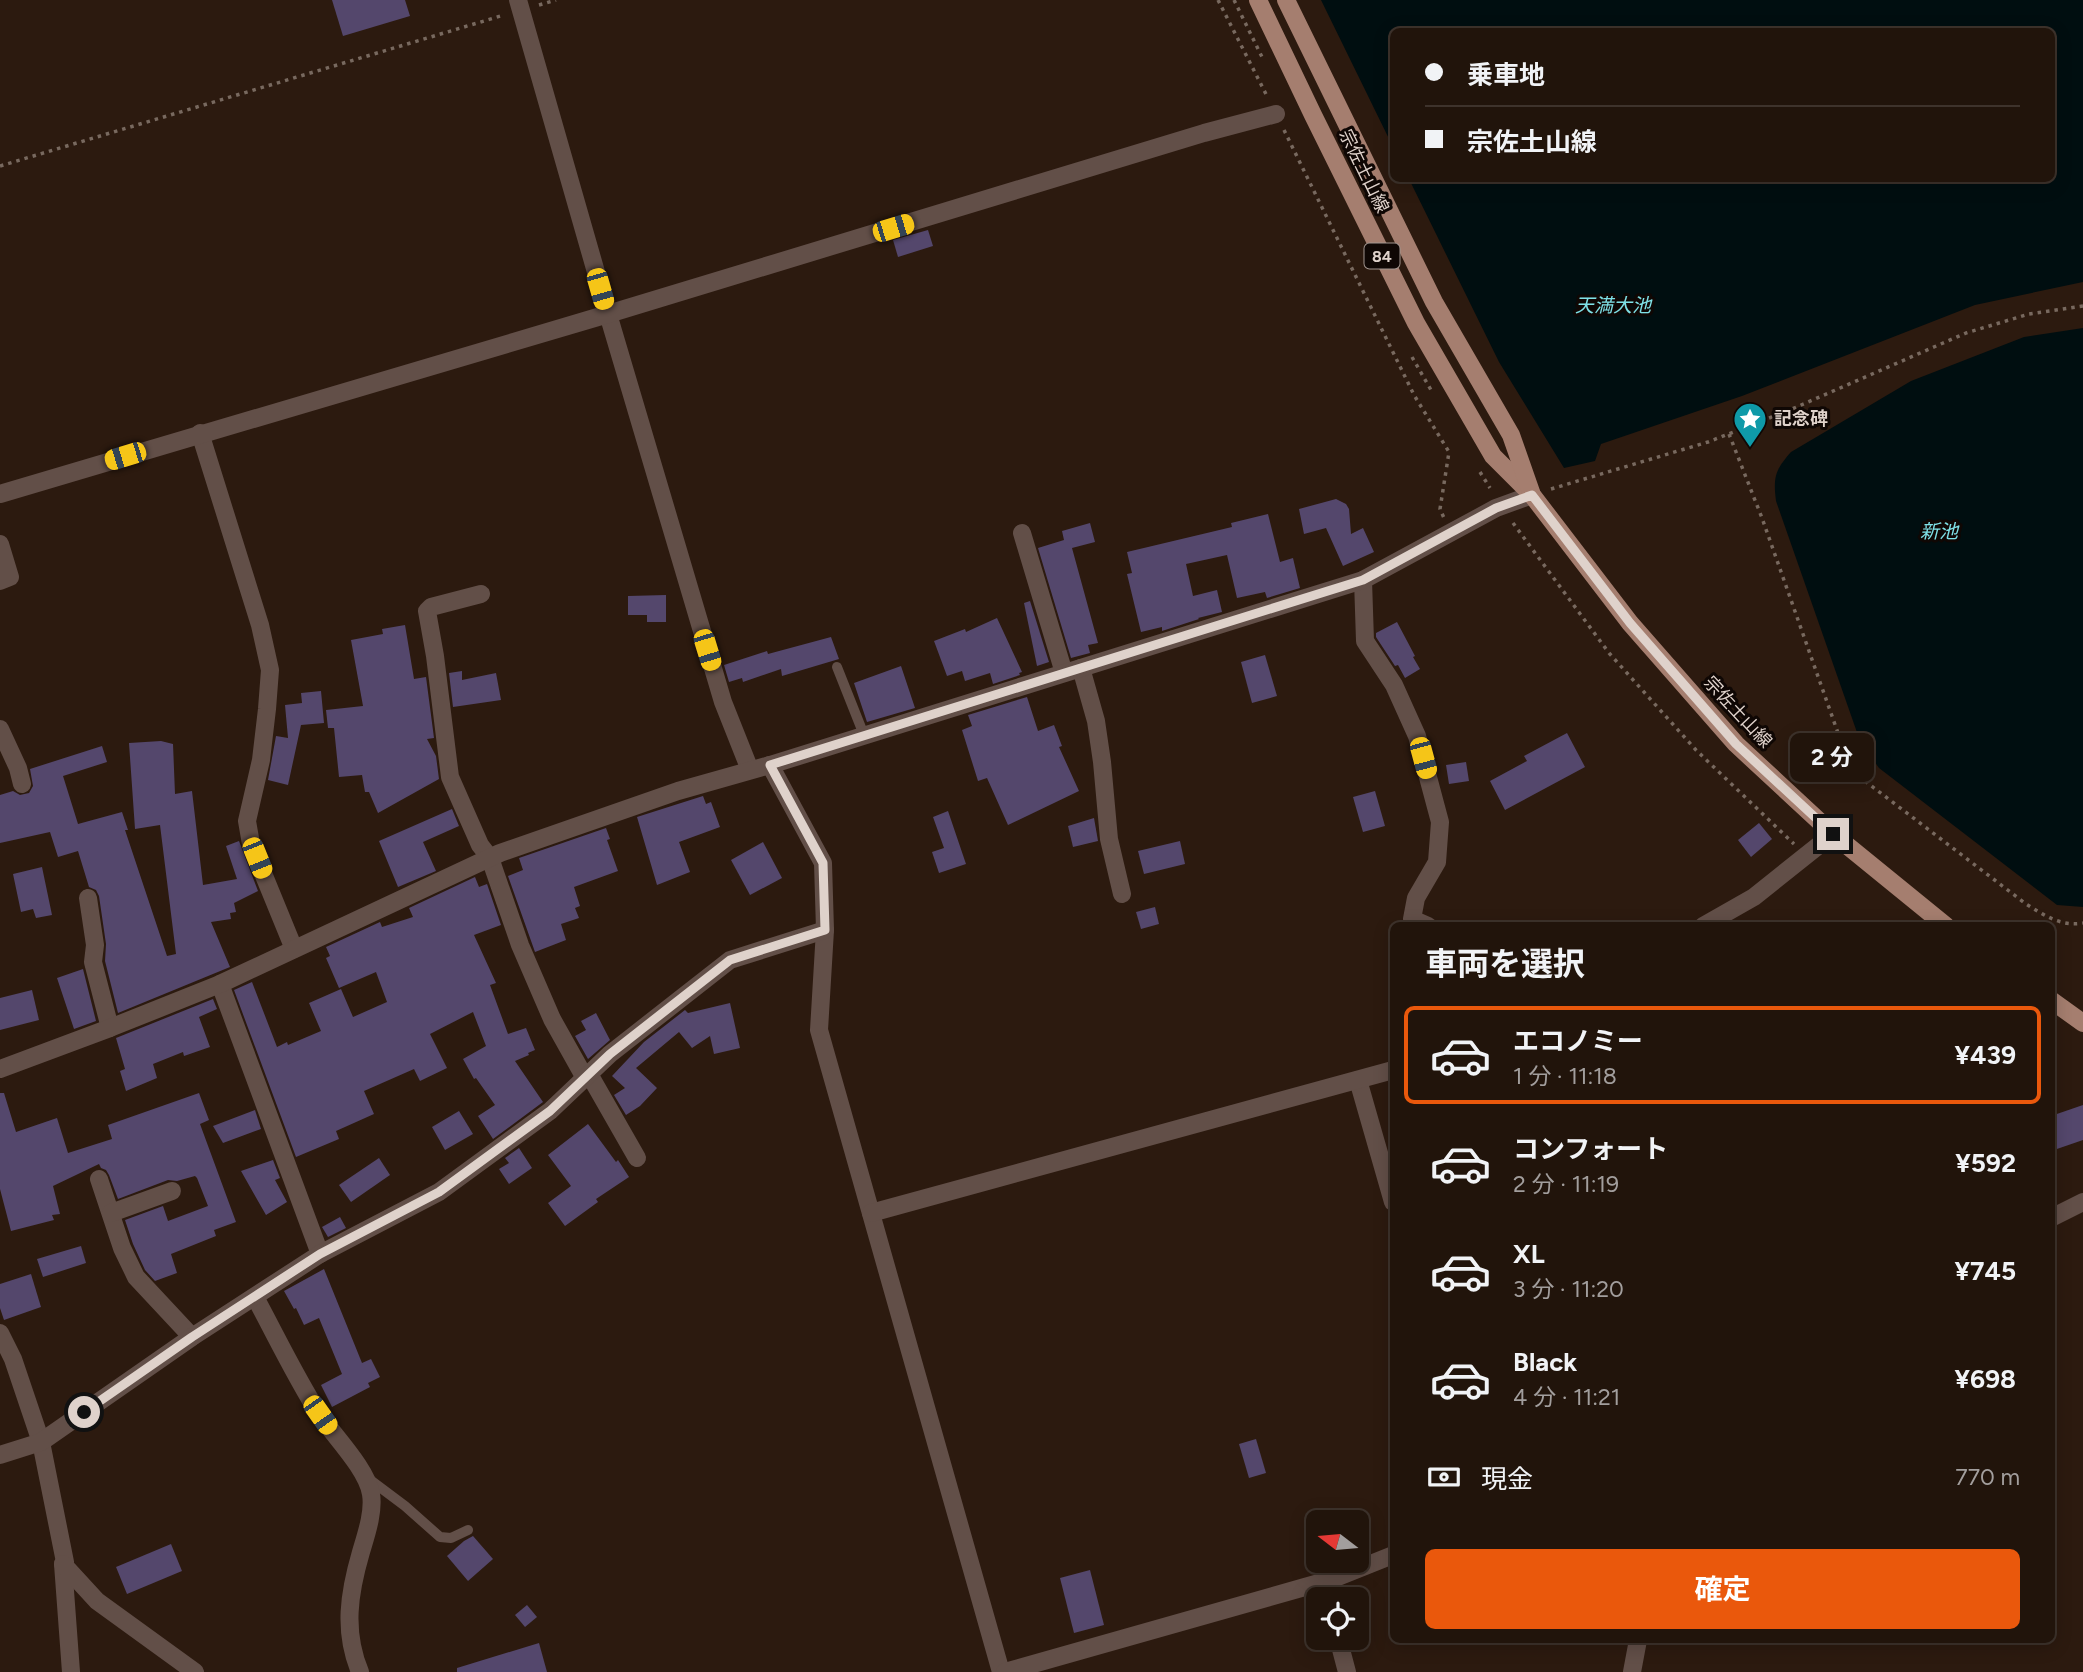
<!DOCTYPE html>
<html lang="ja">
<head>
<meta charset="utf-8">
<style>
	:root { --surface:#21140b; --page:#291d14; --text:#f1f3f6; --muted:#a29e9d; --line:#3e332c; --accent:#ea580c }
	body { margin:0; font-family:Figtree,"Noto Sans JP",sans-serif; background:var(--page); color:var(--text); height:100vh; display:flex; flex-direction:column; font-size:26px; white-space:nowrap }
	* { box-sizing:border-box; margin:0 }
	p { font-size:23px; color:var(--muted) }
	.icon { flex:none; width:38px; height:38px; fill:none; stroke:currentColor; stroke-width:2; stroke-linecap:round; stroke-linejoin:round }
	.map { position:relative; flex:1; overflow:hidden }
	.drawer { position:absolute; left:1390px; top:922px; width:665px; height:721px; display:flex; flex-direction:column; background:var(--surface); border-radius:10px; box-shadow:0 4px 18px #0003,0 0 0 2px var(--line) }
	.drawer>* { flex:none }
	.guide { position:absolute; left:1390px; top:28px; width:665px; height:154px; border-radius:10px; box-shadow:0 4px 18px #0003,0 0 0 2px var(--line); display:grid; align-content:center; height:154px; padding:0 35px; background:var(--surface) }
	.needle { width:46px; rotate:286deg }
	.tools { position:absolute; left:1306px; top:1510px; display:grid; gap:14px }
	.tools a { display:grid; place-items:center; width:63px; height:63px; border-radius:10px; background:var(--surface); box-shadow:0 4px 18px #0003,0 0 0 2px var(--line); font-size:35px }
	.end { position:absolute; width:32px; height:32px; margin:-16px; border:9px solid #dfd2cb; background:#111; box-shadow:0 0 0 4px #111 }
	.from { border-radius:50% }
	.bubble { position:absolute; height:49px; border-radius:10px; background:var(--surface); box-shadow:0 4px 18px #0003,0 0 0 2px var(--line); font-size:23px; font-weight:700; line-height:49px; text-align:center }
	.car { position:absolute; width:21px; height:42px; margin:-21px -10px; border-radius:9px; box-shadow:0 0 5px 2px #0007; background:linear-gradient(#f5c518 24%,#345 0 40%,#f5c518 0 76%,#345 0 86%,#f5c518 0) }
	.guide b { display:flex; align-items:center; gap:24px; height:66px; font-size:26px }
	.guide b+b { border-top:2px solid var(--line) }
	.guide i { width:18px; height:18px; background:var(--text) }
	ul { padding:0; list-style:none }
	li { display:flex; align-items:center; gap:21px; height:98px; margin:0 14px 10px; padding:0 21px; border:4px solid transparent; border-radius:10px }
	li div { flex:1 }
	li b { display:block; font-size:26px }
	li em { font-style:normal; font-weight:700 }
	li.active { border-color:var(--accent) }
	li>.icon { width:63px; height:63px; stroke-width:1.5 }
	h2 { padding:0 35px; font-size:32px; line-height:84px }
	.pay { display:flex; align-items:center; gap:18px; height:77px; padding:0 35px; font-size:26px }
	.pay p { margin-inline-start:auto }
	.primary-button { display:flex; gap:14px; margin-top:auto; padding:14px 35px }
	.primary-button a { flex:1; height:80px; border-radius:10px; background:var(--accent); color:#fff; font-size:28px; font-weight:700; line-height:80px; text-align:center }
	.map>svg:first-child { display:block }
	.water { fill:#000e10 }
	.building { fill:#54476c }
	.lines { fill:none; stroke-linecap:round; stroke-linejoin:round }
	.path { stroke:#78695f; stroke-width:3.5; stroke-dasharray:3.5 5; stroke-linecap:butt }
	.service { stroke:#624f48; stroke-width:10 }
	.minor { stroke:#624f48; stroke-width:18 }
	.tertiary { stroke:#624f48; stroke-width:18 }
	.primary { stroke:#a57e6f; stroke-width:18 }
	.route { stroke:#dfd2cb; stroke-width:9 }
	.labels { text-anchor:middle; stroke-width:6; stroke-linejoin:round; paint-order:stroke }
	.shield { fill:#0f0704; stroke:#a1958f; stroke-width:2 }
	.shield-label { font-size:16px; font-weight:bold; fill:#dfd2cb }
	.street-label { font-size:18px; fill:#dfd2cb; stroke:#0f0704 }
	.poi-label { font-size:18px; font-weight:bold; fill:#dfd2cb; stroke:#0f0704; text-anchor:start }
	.water-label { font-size:19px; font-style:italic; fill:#7fe1e7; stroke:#0f0704 }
</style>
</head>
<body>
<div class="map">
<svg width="2083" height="1672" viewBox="0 0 2083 1672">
	<rect width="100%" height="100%" fill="#2c1a0f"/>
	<g class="water">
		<polygon points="1321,0 2083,0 2083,282 1975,305 1742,396 1601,444 1595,461 1564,468 1499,362 1409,179 2051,178 2051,32 1393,32 1393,147"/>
		<path d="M2083 328V907L2057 905 1879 768 1860 741 1776 501C1773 477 1775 470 1791 452L1911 381 2024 337Z"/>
	</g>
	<g class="building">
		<polygon points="332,0 405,0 410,16 343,36"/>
		<polygon points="928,230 933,246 898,257 893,240"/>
		<polygon points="1336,499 1346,504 1349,509 1351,534 1363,528 1374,552 1343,566 1326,528 1304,534 1299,509"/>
		<polygon points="1268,514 1280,562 1293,558 1300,588 1267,598 1265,592 1237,598 1227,555 1186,564 1193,596 1217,590 1222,612 1198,618 1199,619 1162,631 1162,627 1141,632 1127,574 1132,573 1127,552 1232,527 1231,523"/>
		<polygon points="1090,523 1095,542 1072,548 1098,643 1088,645 1090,653 1071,658 1038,548 1064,540 1062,531"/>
		<polygon points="666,595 666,622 647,622 647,615 628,615 628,596"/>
		<polygon points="1030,601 1049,662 1037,666 1024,603"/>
		<polygon points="997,618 1022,672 1019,673 1020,675 993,684 990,673 965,681 962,671 947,676 934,641 965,629 966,632"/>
		<polygon points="1397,622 1415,656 1413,657 1420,669 1405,678 1398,665 1395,666 1376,637 1376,633"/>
		<polygon points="405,625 414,679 426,677 434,738 427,739 436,756 439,779 378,813 369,792 365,792 362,775 339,777 334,728 328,728 326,710 363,706 351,640 383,634 382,629"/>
		<polygon points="831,637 839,659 782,676 781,669 743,682 742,678 729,682 724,665 767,651 768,654"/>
		<polygon points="1265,655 1277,696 1252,703 1241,662"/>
		<polygon points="901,666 915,708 867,722 854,683"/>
		<polygon points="462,671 462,680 496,673 501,700 453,707 449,673"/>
		<polygon points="321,691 324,723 301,725 288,785 268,780 276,736 288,738 285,705 302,703 301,693"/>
		<polygon points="1027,697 1038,731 1054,725 1062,746 1059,747 1079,791 1008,825 987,778 978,781 962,730 972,726 968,715"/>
		<polygon points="1567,733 1585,767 1505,810 1490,781 1527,761 1524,756"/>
		<polygon points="161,741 173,744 175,794 192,791 203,885 237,879 226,846 239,841 258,891 234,903 236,912 230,913 231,919 211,922 230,967 118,1013 105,961 106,944 99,896 96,890 89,887 78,851 58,857 50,832 0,843 0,795 13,791 20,795 29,793 33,786 30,769 102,746 107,762 63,776 78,824 122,812 128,830 125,830 167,956 176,954 160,825 135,829 129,743"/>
		<polygon points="1466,762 1469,781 1449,784 1446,765"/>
		<polygon points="1375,791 1385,826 1363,832 1353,797"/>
		<polygon points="703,796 706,804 711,802 720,827 679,842 690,872 657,885 637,817"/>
		<polygon points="452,809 459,826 423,842 436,871 398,887 379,841"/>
		<polygon points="948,811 966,864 939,873 932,852 944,848 933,817"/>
		<polygon points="1094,818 1098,841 1073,847 1068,826"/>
		<polygon points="1759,823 1772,839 1751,857 1738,840"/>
		<polygon points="606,828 610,839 607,840 618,871 574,887 580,906 575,908 579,918 561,924 566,940 535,952 508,876 523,870 519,858"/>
		<polygon points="1180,841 1185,864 1144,874 1138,851"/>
		<polygon points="763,842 782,878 750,895 731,860"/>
		<polygon points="42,867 52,915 36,918 33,909 21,912 13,874"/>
		<polygon points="475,877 479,887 487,884 501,925 474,935 496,983 490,985 508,1034 526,1028 535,1050 528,1053 529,1055 515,1061 543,1102 493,1139 478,1116 495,1105 476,1078 474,1079 463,1059 486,1046 473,1012 430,1034 447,1068 420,1081 414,1069 364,1091 374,1114 336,1131 339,1139 296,1157 234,990 252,982 277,1047 287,1042 288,1045 321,1031 309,1003 341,989 353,1017 387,1002 376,972 339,988 326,958 330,956 326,947 380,922 382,927 413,917 409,908"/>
		<polygon points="1155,907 1159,924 1141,929 1136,912"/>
		<polygon points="83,969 96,1021 74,1029 57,978"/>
		<polygon points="32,990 39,1020 0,1030 0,998"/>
		<polygon points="213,999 217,1009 199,1017 210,1047 184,1056 183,1052 153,1064 157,1078 126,1091 120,1071 125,1069 116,1038"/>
		<polygon points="730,1003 740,1048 714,1054 710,1036 692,1048 679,1032 636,1068 657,1088 640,1106 626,1115 614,1095 625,1088 612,1076 644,1042 685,1010 688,1013"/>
		<polygon points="596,1013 610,1040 588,1059 575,1036 586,1030 581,1021"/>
		<polygon points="0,1093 4,1093 16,1132 57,1118 68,1153 112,1139 108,1125 199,1093 209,1120 200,1124 236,1222 214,1230 216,1236 171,1254 177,1273 155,1281 145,1270 133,1244 125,1220 163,1206 168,1221 208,1206 197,1178 195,1176 177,1181 168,1180 118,1199 109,1175 106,1170 101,1168 99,1164 53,1186 60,1214 52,1215 54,1220 11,1231 0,1189"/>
		<polygon points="2083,1105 2083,1140 2054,1150 2051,1141 2051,1116"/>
		<polygon points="255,1110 261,1129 223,1143 213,1126"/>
		<polygon points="459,1111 473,1134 445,1150 432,1127"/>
		<polygon points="588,1124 616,1162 618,1160 629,1177 596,1199 598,1202 565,1226 548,1203 571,1186 548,1155"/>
		<polygon points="519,1148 532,1168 509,1184 499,1169 509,1163 505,1158"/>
		<polygon points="379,1158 390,1175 351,1202 339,1185"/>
		<polygon points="273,1160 280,1178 275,1180 287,1202 266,1215 241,1171"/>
		<polygon points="340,1217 346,1228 328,1237 322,1227"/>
		<polygon points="81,1246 86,1263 43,1277 37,1259"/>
		<polygon points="324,1269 362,1363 371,1359 380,1377 368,1383 370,1387 332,1407 321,1385 342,1374 319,1318 304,1325 296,1308 294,1309 284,1291"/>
		<polygon points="31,1274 41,1307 4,1320 0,1308 0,1284"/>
		<polygon points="1256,1439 1266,1473 1249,1478 1239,1444"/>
		<polygon points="473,1536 493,1559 468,1581 447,1556 464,1541"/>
		<polygon points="171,1544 182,1571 127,1594 116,1567"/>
		<polygon points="1090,1570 1104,1625 1074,1633 1060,1578"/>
		<polygon points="527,1605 537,1617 525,1627 515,1615"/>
		<polygon points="539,1643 547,1672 457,1672 457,1668"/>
	</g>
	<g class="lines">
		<g class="path">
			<polyline points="1218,0 1268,98"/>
			<polyline points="1234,0 1263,59"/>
			<polyline points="539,5 556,0"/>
			<polyline points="1284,130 1414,395 1449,452 1440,509 1444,518"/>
			<polyline points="0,166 504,15"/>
			<polyline points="1412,357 1431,390"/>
			<path d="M1729 434 1762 518 1844 750 1861 778 2026 904C2044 915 2061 927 2083 923"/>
			<polyline points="1480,472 1490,488"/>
			<polyline points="1551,489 1708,442 1792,409 1966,333 2029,314 2083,306"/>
			<polyline points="1513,523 1609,653 1696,750 1794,844"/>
		</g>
		<g class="service">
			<polyline points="837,667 864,735"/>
			<polyline points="369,1479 405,1506 440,1537 451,1538 468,1530"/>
		</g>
		<g class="minor">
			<polyline points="518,0 608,314 723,702 750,770"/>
			<polyline points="200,433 260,625 270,670 267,709 261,760 247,821 251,844 294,949"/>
			<polyline points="0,494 608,314 1204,133 1276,114"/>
			<polyline points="1022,533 1064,673"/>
			<polyline points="0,544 10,577 0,581"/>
			<polyline points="1363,580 1365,641 1394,685 1417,736 1440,822 1437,862 1416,898 1412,919 1428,926"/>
			<polyline points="481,594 431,607 427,611 435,656 450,777 480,845 490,858 520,945 552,1019 585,1078"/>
			<polyline points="1081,668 1096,721 1102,762 1109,839 1122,894"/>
			<polyline points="0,729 18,768 22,784"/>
			<polyline points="770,765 823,863 825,930 819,1030 1001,1672"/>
			<polyline points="88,898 95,945 93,962 110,1028"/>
			<polyline points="1703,926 1754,897 1833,834"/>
			<polyline points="220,984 320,1254"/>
			<polyline points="0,1069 110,1028 220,984 500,853 678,791 770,765 1363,580 1496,508 1532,495"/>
			<polyline points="589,1074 637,1158"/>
			<polyline points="1358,1080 1393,1202"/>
			<polyline points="99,1179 122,1248 136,1277 192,1337"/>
			<polyline points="111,1213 172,1191"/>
			<polyline points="871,1213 1393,1070"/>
			<path d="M255 1297C276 1336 295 1376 319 1414 334 1436 367 1469 371 1494 374 1512 366 1535 361 1552 349 1593 343 1631 360 1672"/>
			<polyline points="0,1333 13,1359 41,1442 65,1562 63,1564 71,1672"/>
			<polyline points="0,1455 41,1442 192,1337 320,1254 439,1192 550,1111 610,1054 730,960 825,930"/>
			<polyline points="63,1564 97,1601 195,1672"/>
			<polyline points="1322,1582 1327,1600"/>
			<polyline points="1338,1638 1347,1672"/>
			<polyline points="1632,1672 1638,1640"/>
		</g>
		<g class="tertiary">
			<polyline points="2051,1218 2083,1202"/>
			<polyline points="1005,1672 1333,1579 1393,1555"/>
		</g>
		<g class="primary">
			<polyline points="1258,0 1313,115 1416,323 1493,456 1532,495 1630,623 1736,744 1833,834 1946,926"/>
			<polyline points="1286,0 1434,302 1511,435 1531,492"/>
			<polyline points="2051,1000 2083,1023"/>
		</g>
	</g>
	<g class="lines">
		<polyline class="route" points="84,1412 192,1337 320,1254 439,1192 550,1111 610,1054 730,960 825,930 823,863 770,765 1363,580 1496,508 1532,495 1630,623 1736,744 1833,834"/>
	</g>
	<defs>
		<symbol id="sight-pin" viewBox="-11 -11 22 30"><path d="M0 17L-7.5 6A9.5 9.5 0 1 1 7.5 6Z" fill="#0f9aa8" stroke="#0f0704"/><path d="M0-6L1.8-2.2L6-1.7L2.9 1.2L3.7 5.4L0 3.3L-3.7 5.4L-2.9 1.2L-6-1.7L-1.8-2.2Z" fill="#fff"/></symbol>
	</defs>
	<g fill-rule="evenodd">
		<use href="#sight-pin" x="1731" y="400" width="38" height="52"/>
	</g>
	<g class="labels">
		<rect class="shield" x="1364.5" y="243.5" width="35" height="25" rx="5"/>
		<g class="shield-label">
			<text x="1382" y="262">84</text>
		</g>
		<g class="street-label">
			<text transform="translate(1364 171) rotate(64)" y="6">宗佐土山線</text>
			<text transform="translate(1738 712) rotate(47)" y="6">宗佐土山線</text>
		</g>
		<g class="poi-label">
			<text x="1774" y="425">記念碑</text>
		</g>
		<g class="water-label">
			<text x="1613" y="312">天満大池</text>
			<text x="1939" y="538">新池</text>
		</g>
	</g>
</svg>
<div class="tools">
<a><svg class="needle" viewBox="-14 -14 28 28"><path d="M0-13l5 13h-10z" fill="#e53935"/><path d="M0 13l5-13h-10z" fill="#a29e9d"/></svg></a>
<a><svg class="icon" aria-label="locate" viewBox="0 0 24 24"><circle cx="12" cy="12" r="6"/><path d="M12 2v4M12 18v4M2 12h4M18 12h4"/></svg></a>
</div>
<i class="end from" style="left:84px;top:1412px"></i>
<i class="end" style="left:1833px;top:834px"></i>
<div class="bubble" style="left:1790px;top:733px;width:84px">2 分</div>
<i class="car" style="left:893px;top:228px;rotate:73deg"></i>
<i class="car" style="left:600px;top:289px;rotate:164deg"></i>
<i class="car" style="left:125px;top:456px;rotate:253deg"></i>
<i class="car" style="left:707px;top:650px;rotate:163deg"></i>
<i class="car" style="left:1423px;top:758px;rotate:165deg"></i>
<i class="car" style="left:257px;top:858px;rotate:158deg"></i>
<i class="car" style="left:320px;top:1415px;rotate:145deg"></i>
<div class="guide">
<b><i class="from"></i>乗車地</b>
<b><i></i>宗佐土山線</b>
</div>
<section class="drawer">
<h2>車両を選択</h2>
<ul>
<li class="active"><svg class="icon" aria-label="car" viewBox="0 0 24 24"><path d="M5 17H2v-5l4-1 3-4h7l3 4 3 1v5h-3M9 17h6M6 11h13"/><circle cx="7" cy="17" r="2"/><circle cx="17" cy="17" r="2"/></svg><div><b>エコノミー</b><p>1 分 · 11:18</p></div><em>¥439</em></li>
<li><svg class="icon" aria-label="car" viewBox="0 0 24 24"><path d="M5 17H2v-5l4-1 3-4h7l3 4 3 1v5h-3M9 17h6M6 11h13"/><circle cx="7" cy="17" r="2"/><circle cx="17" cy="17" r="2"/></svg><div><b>コンフォート</b><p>2 分 · 11:19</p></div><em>¥592</em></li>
<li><svg class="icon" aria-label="car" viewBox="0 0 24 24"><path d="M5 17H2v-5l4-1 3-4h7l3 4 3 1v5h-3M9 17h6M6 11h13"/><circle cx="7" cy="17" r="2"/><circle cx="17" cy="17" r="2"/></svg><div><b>XL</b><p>3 分 · 11:20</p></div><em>¥745</em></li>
<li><svg class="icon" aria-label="car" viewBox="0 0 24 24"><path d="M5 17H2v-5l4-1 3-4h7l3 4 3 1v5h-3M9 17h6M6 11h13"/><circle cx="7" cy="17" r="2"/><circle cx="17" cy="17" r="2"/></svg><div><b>Black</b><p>4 分 · 11:21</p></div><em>¥698</em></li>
</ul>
<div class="pay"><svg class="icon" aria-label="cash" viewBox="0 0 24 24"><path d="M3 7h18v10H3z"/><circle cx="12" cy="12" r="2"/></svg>現金<p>770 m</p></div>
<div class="primary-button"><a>確定</a></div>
</section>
</div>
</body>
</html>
